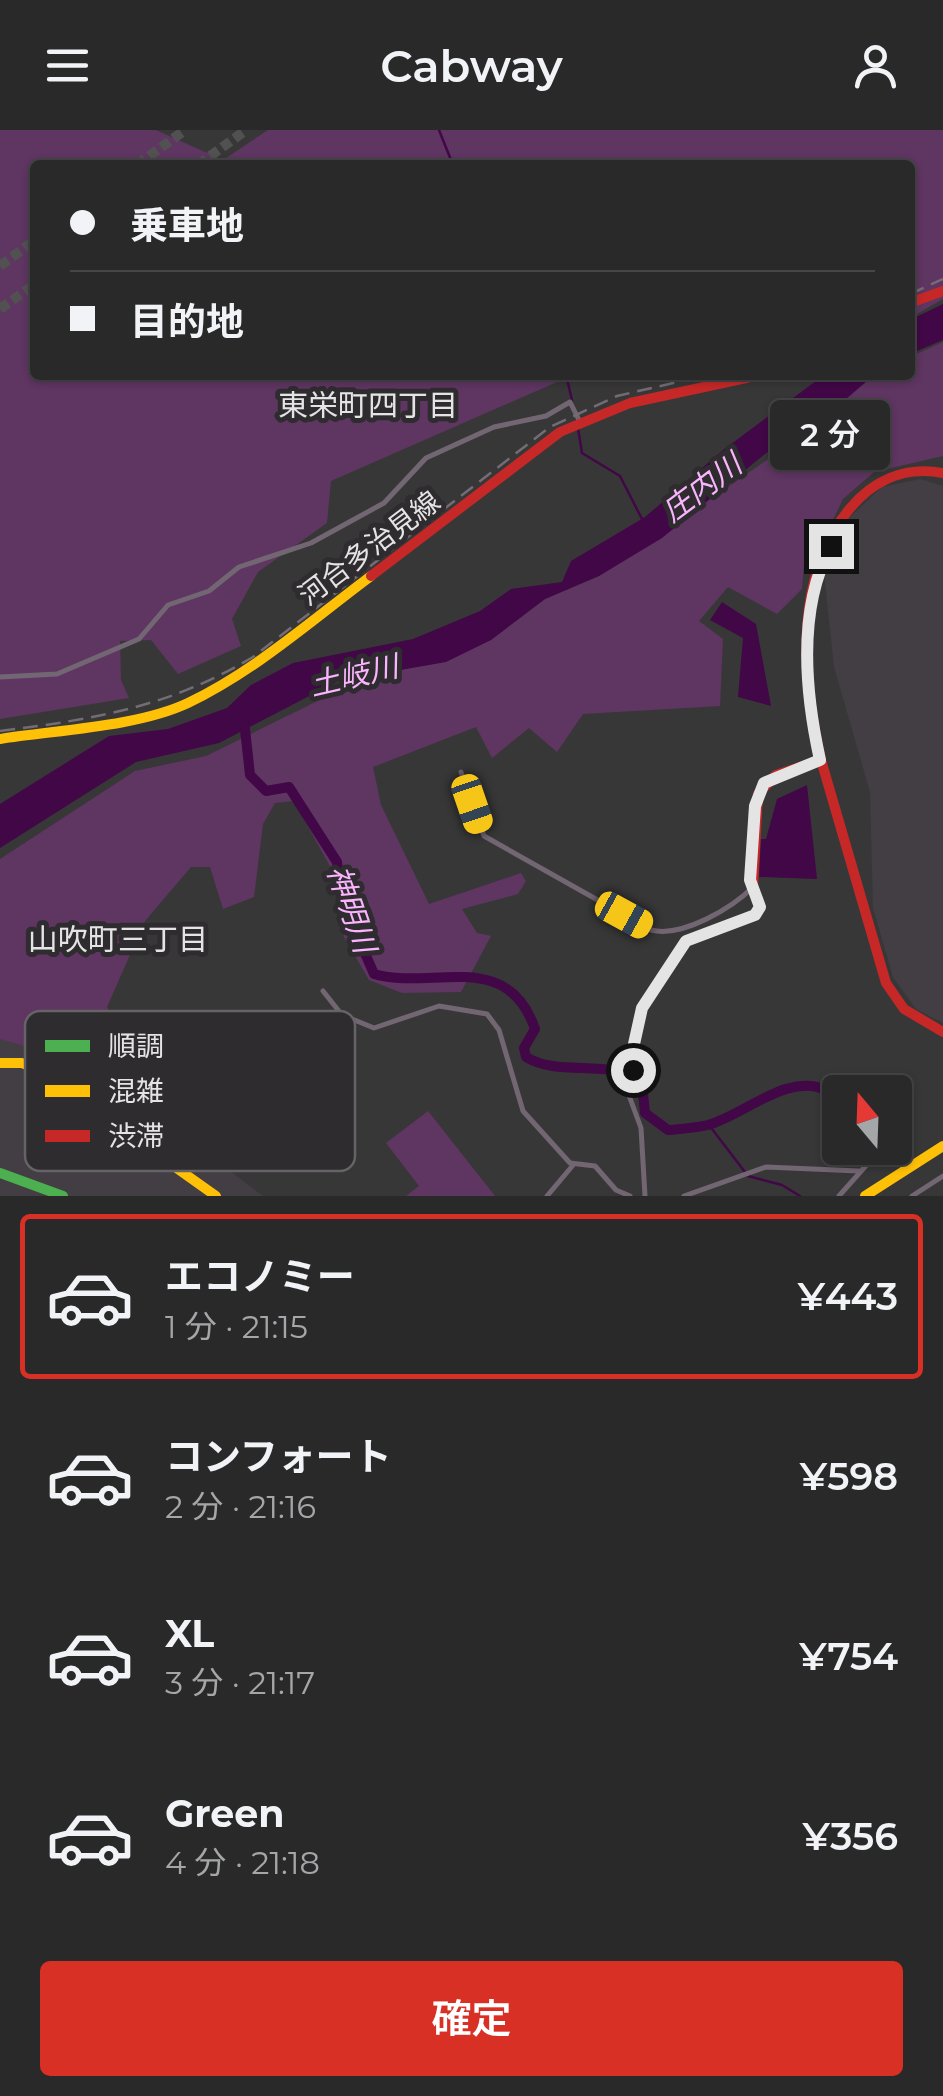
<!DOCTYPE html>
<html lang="ja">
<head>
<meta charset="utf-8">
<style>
	:root { --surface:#2a292a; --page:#363536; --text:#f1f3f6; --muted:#a5a6a8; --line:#464547; --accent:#d93025 }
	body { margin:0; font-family:Montserrat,"Noto Sans JP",sans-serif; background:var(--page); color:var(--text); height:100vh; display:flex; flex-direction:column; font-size:38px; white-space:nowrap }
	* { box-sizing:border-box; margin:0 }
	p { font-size:32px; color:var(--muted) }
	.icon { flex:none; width:55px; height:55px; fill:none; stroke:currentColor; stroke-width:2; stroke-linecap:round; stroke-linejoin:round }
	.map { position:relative; height:1066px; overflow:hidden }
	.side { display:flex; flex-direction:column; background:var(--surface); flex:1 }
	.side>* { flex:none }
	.top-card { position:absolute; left:30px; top:30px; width:885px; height:220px; border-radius:10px; box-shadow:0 2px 8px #0004,0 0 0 2px var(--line); display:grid; align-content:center; height:220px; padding:0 40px; background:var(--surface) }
	.needle { width:65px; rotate:341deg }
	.controls { position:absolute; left:822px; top:945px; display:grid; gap:20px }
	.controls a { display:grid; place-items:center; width:90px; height:90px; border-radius:10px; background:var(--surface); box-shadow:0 2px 8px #0004,0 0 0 2px var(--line); font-size:50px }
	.end { position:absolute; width:45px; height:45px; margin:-22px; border:12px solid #e5e4e5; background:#111; box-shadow:0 0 0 5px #111 }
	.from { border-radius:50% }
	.bubble { position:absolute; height:70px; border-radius:10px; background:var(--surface); box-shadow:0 2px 8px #0004,0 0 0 2px var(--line); font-size:32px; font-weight:600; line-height:70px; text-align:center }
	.car { position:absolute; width:30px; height:60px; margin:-30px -15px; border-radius:12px; box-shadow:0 0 8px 2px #0007; background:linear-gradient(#f5c518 24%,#345 0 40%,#f5c518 0 76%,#345 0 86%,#f5c518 0) }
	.top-card b { display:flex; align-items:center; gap:35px; height:95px; font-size:38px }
	.top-card b+b { border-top:2px solid var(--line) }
	.top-card i { width:25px; height:25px; background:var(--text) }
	ul { padding:18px 0 0; list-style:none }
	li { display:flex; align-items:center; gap:30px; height:165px; margin:0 20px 15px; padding:0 20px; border:5px solid transparent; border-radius:10px }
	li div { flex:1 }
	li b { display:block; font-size:38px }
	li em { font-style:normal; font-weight:600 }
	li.current { border-color:var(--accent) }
	li>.icon { width:90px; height:90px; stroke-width:1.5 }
	.cta { display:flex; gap:20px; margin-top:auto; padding:20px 40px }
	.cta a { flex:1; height:115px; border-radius:10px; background:var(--accent); color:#fff; font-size:40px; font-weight:600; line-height:115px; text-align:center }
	header { display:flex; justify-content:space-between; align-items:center; height:130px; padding:0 40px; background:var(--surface); font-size:45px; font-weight:600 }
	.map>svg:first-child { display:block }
	.built { fill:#433d44 }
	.green { fill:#5f3562 }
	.water { fill:#420747 }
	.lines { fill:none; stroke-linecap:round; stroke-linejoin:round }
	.stream { stroke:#420747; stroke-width:2.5 }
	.river { stroke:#420747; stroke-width:10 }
	.highway-tunnel { stroke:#525152; stroke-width:10; stroke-dasharray:10 5; stroke-linecap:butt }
	.street { stroke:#726673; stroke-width:5 }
	.fast { stroke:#4caf50; stroke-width:10 }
	.slow { stroke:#ffc107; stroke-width:10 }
	.jam { stroke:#c62828; stroke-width:10 }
	.rail { stroke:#746c74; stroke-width:2.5; stroke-dasharray:15 8; stroke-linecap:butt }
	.route { stroke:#e5e4e5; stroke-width:12 }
	.labels { text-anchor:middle; stroke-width:10; stroke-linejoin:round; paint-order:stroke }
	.street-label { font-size:28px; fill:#e5e4e5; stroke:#2f2c2f }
	.neighbourhood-label { font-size:30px; fill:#e5e4e5; stroke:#2f2c2f }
	.water-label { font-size:30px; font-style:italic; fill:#fab4fe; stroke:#2f2c2f }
	.key { fill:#2f2c2f; stroke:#666366; stroke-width:2.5 }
	.key-label { font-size:28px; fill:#e5e4e5 }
</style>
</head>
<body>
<header><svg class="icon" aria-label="menu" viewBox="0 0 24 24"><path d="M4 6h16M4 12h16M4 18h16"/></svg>Cabway<svg class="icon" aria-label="person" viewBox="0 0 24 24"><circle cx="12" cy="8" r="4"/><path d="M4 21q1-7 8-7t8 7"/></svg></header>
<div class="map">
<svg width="943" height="1066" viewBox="0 0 943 1066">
	<rect width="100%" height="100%" fill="#383738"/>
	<g class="built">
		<polygon points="920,349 943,356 943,893 916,879 893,847 873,778 870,662 834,537 822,424 832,404 882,357"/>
		<polygon points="0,905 78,926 263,1066 0,1066"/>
	</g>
	<g class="green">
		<polygon points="0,0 156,0 223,30 268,0 943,0 943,169 910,188 910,35 35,35 35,245 573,245 331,351 327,393 258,442 232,489 241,516 178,544 151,510 120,511 121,550 129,568 0,589"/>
		<polygon points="943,212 943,326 874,342 843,369 825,406 804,434 802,459 777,484 728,457 699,491 723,509 720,576 583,584 557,622 529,598 492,628 476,597 373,637 381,675 429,774 521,743 526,751 518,764 462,779 477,803 491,806 461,862 402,863 369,850 344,807 332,740 294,671 275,673 263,694 254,767 223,779 210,737 191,737 145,791 107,877 136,941 125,967 78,931 0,909 0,729 135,641 206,626 336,562 491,510 545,469 599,446 809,301 874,245 910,245 910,227"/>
		<polygon points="428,981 495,1066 406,1066 419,1056 386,1013"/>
	</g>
	<g class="water">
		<polygon points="943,174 943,210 910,224 910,190"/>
		<polygon points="824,245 874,245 834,279 765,324 662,408 599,446 545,469 491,510 446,532 338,551 219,613 136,632 0,718 0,674 109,606 168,599 227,578 251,555 293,533 413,509 480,481 511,459 562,452 571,431 645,387 723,320"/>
		<polygon points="722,472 756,494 771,576 738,567 743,508 710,490"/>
		<polygon points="807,655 817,749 759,747 761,709 766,709 777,669"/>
	</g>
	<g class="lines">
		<g class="stream">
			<polyline points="439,0 453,35"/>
			<polyline points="566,245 572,270"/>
			<polyline points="578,298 582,323 620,346 643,391"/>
			<polyline points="709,995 748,1046 782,1055 800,1066"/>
		</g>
		<g class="river">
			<path d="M244 590 250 645 266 661 289 657 337 732 344 775 374 844C431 861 507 817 535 899L524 918 526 927C560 948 613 927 642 953L645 983 668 1000C681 999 695 998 708 995 744 985 788 942 826 960L840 990"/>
			<polyline points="895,1010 899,1011"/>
		</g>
		<g class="highway-tunnel">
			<polyline points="137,35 185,0"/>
			<polyline points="198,35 246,0"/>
			<polyline points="0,136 35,110"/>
			<polyline points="0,179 35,154"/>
		</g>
		<g class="street">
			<polyline points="0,547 57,544 139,509 168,475 209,461 239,437 311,413 384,373 426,328 494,297 546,286 570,272 580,292"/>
			<path d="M461 642 484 706 651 800C682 808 732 778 753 757L760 768 755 785 686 811 642 878 627 960 641 998 645 1066"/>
			<polyline points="323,861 342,885 374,898 439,876 487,884 499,900 523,981 570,1033 595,1036 616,1060 630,1066"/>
			<polyline points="547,1066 574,1034"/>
			<polyline points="684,1066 766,1037 859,1041"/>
			<polyline points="839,1066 871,1030"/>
			<polyline points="912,1066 943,1046"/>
		</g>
		<polyline class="fast" points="0,1043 63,1066"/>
		<g class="slow">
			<path d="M0 609C56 600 137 597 188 573 255 541 312 490 371 446"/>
			<polyline points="0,933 22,933 40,941 216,1066"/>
			<polyline points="865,1066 943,1016"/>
		</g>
		<g class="jam">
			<polyline points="910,173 943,161"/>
			<polyline points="371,446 560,302 630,273 760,245"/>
			<polyline points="821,630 886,853 904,879 943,902"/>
			<path d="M753 757 758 664 776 645 821 630C810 581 802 528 809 478 818 408 864 328 943 343"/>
		</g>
		<g class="rail">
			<polyline points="910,164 943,149"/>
			<path d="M0 601C96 589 169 577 253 527L550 297 617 266 708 245"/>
		</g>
	</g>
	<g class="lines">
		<path class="route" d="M633 940 632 923 642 878 686 811 755 785 760 777 750 750 755 676 764 653 820 630C805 562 797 479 831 416"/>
	</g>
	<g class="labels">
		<g class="street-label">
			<text transform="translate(369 418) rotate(-37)" y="10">河合多治見線</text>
		</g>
		<g class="neighbourhood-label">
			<text x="368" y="286">東栄町四丁目</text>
			<text x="118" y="820">山吹町三丁目</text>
		</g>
		<g class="water-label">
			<text transform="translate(702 358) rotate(-37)" y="10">庄内川</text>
			<text transform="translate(354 546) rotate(-13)" y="10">土岐川</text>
			<text transform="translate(351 779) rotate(71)" y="10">神明川</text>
		</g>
	</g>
	<rect x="25" y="881" width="330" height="160" rx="15" class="key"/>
	<rect x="45" y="910" width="45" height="12" fill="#4caf50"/>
	<rect x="45" y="955" width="45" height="12" fill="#ffc107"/>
	<rect x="45" y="1000" width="45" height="12" fill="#c62828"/>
	<g class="key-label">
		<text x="108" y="926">順調</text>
		<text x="108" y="971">混雑</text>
		<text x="108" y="1016">渋滞</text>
	</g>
</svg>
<div class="controls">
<a><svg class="needle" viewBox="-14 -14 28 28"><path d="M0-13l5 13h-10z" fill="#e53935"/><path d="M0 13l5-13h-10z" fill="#a5a6a8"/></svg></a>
</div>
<i class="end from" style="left:633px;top:940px"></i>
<i class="end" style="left:831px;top:416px"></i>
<div class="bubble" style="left:770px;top:270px;width:120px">2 分</div>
<i class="car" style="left:472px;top:674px;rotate:161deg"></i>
<i class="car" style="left:624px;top:785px;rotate:119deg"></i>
<div class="top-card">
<b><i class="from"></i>乗車地</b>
<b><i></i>目的地</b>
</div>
</div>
<section class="side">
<ul>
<li class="current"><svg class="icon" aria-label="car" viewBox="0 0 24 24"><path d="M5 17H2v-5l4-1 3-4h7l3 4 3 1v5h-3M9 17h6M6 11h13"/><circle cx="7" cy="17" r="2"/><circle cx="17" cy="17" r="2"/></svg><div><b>エコノミー</b><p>1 分 · 21:15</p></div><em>¥443</em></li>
<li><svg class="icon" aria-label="car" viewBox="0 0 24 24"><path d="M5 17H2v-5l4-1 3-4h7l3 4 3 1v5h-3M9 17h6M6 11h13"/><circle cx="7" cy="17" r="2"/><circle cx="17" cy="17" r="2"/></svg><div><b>コンフォート</b><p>2 分 · 21:16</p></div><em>¥598</em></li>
<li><svg class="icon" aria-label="car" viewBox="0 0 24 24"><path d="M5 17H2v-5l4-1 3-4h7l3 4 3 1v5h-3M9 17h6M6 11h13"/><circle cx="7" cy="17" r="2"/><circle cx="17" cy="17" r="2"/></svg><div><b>XL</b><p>3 分 · 21:17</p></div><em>¥754</em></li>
<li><svg class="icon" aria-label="car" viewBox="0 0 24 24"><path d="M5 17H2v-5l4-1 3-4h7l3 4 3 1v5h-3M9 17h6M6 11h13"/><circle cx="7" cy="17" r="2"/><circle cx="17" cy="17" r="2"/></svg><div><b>Green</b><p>4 分 · 21:18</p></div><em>¥356</em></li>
</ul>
<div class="cta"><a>確定</a></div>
</section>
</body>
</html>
